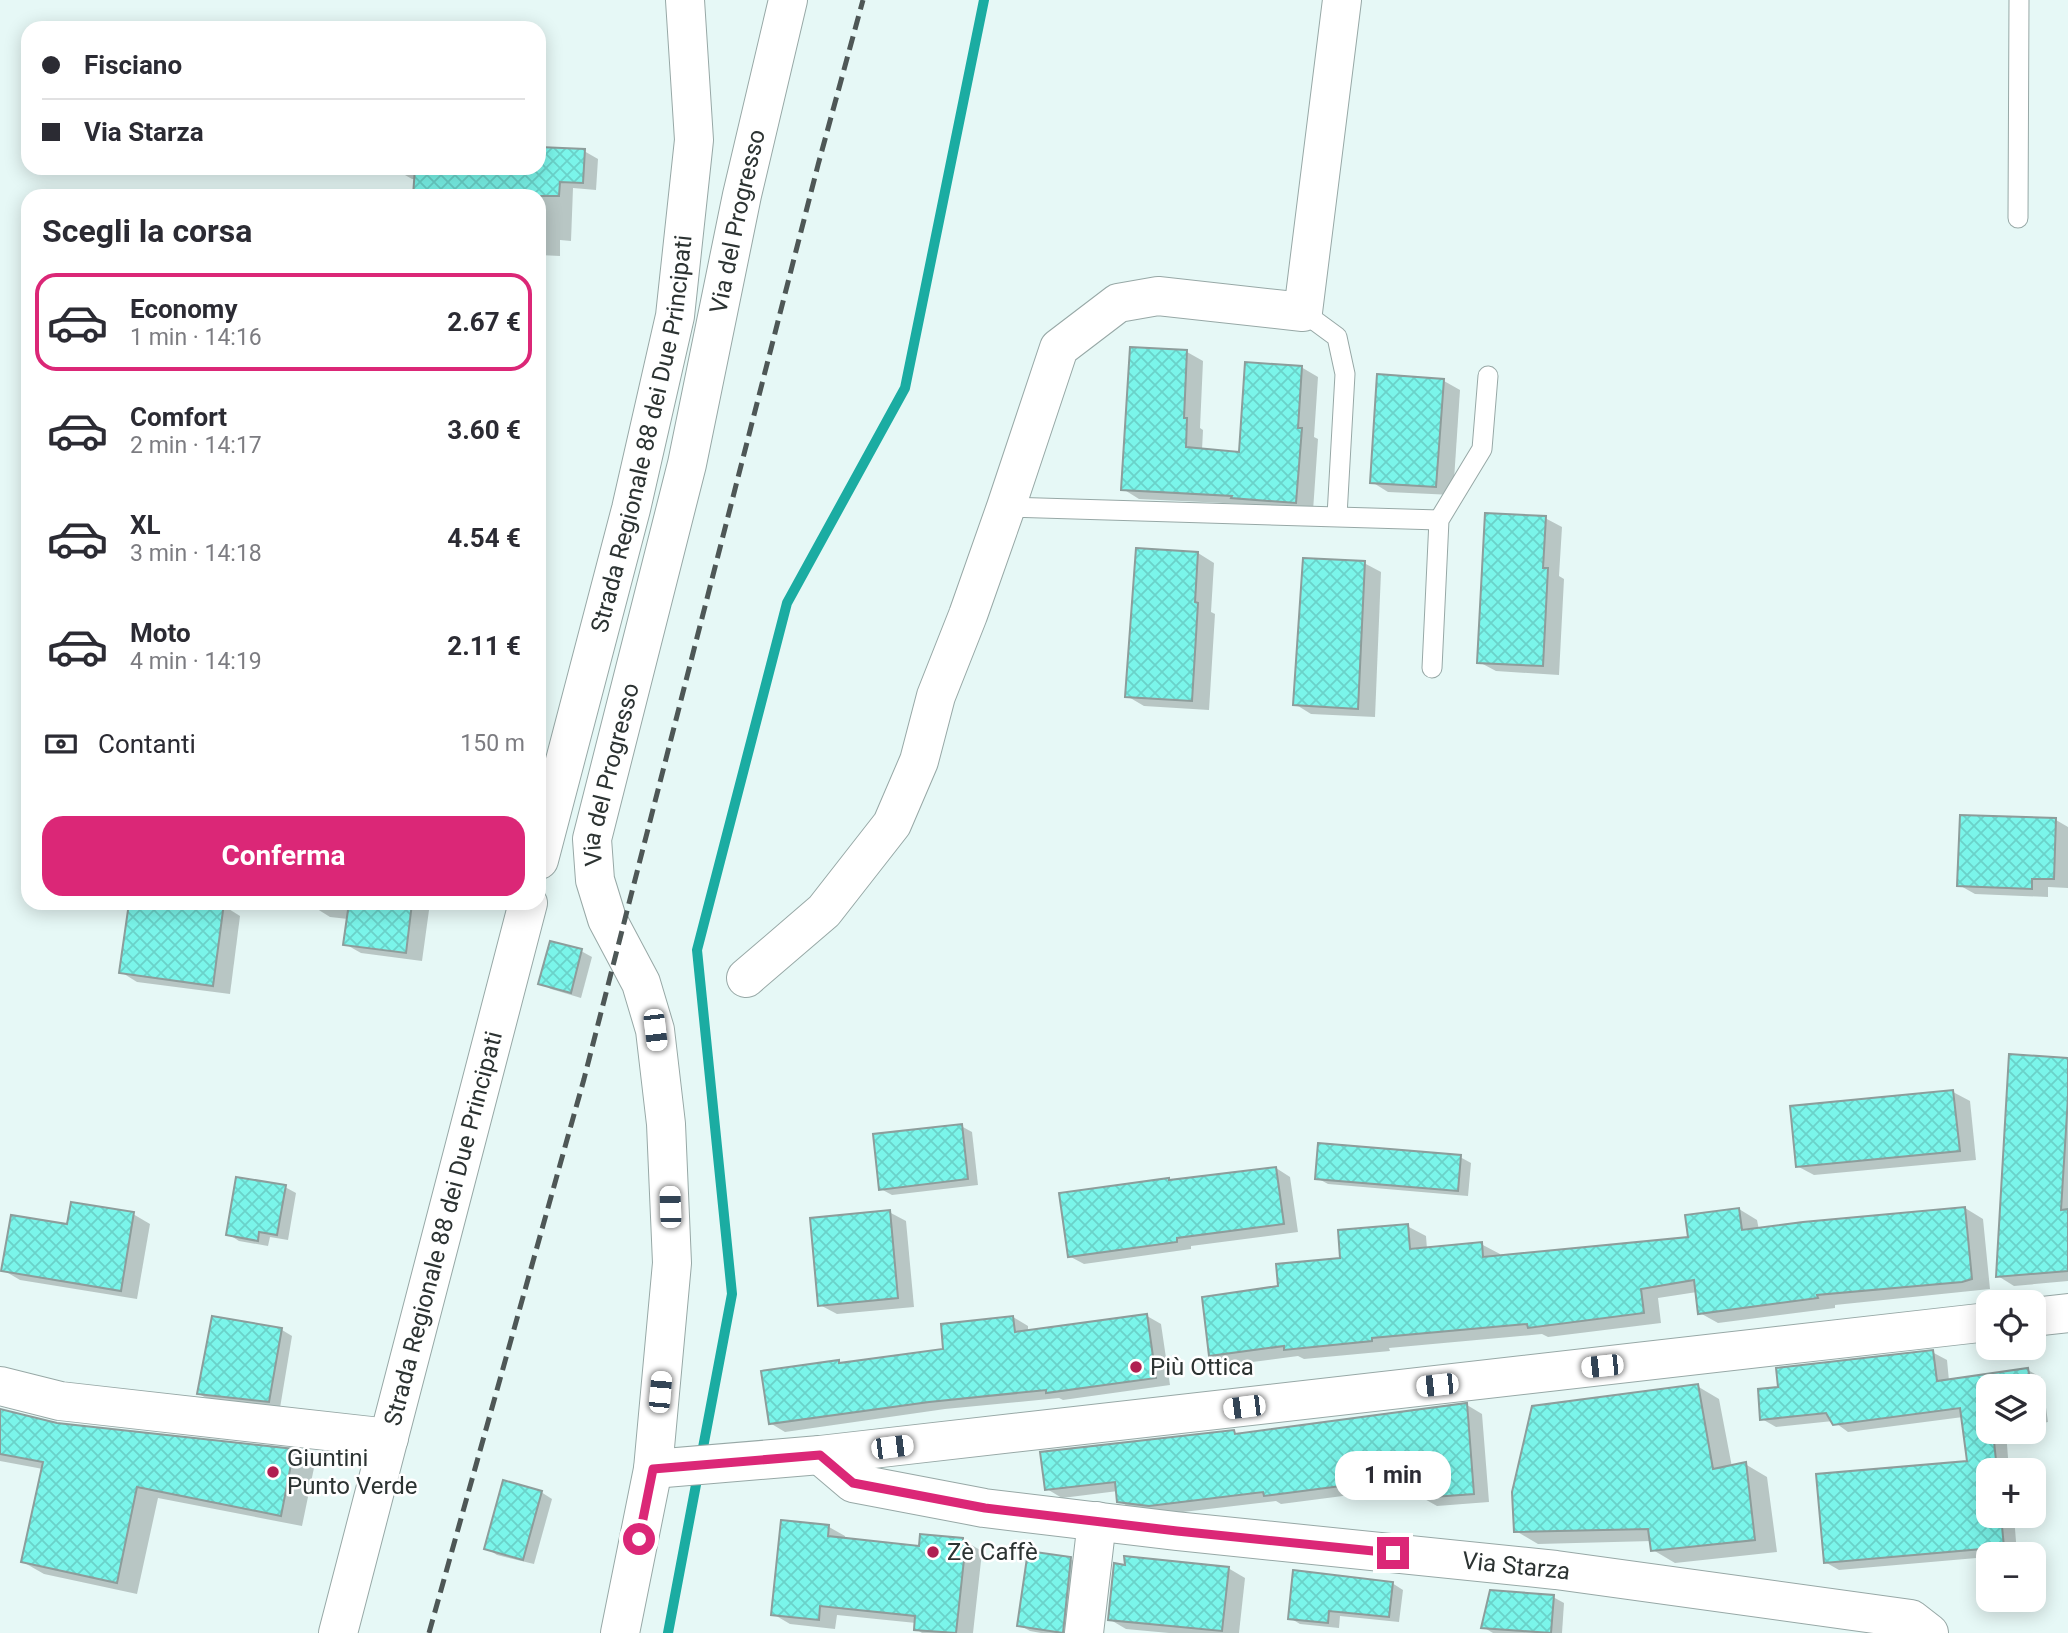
<!DOCTYPE html>
<html lang="it">
<head>
<meta charset="utf-8">
<style>
	:root { --surface:#fff; --page:#f7f7f7; --text:#2b2b33; --muted:#7c7c81; --line:#e1e1e2; --accent:#db2777 }
	body { margin:0; font-family:Roboto,sans-serif; background:var(--page); color:var(--text); height:100vh; display:flex; flex-direction:column; font-size:26px; white-space:nowrap }
	* { box-sizing:border-box; margin:0 }
	p { font-size:23px; color:var(--muted) }
	.icon { flex:none; width:38px; height:38px; fill:none; stroke:currentColor; stroke-width:2; stroke-linecap:round; stroke-linejoin:round }
	.map { position:relative; flex:1; overflow:hidden }
	.side { position:absolute; left:21px; top:189px; width:525px; height:721px; display:flex; flex-direction:column; background:var(--surface); border-radius:21px; box-shadow:0 4px 18px #0003 }
	.side>* { flex:none }
	.hud { position:absolute; left:21px; top:21px; width:525px; height:154px; border-radius:21px; box-shadow:0 4px 18px #0003; display:grid; align-content:center; height:154px; padding:0 21px; background:var(--surface) }
	.buttons { position:absolute; left:1976px; top:1290px; display:grid; gap:14px }
	.buttons a { display:grid; place-items:center; width:70px; height:70px; border-radius:14px; background:var(--surface); box-shadow:0 4px 18px #0003; font-size:35px }
	.end { position:absolute; width:32px; height:32px; margin:-16px; border:9px solid #db2777; background:#fff; box-shadow:0 0 0 4px #fff }
	.from { border-radius:50% }
	.bubble { position:absolute; height:49px; border-radius:21px; background:var(--surface); box-shadow:0 4px 18px #0003; font-size:23px; font-weight:700; line-height:49px; text-align:center }
	.car { position:absolute; width:21px; height:42px; margin:-21px -10px; border-radius:9px; box-shadow:0 0 5px 2px #0007; background:linear-gradient(#fff 24%,#345 0 40%,#fff 0 76%,#345 0 86%,#fff 0) }
	.hud b { display:flex; align-items:center; gap:24px; height:66px; font-size:26px }
	.hud b+b { border-top:2px solid var(--line) }
	.hud i { width:18px; height:18px; background:var(--text) }
	ul { padding:0; list-style:none }
	li { display:flex; align-items:center; gap:21px; height:98px; margin:0 14px 10px; padding:0 7px; border:4px solid transparent; border-radius:21px }
	li div { flex:1 }
	li b { display:block; font-size:26px }
	li em { font-style:normal; font-weight:700 }
	li.on { border-color:var(--accent) }
	li>.icon { width:63px; height:63px; stroke-width:1.5 }
	h2 { padding:0 21px; font-size:32px; line-height:84px }
	.pay { display:flex; align-items:center; gap:18px; height:77px; padding:0 21px; font-size:26px }
	.pay p { margin-inline-start:auto }
	.action { display:flex; gap:14px; margin-top:auto; padding:14px 21px }
	.action a { flex:1; height:80px; border-radius:21px; background:var(--accent); color:#fff; font-size:28px; font-weight:700; line-height:80px; text-align:center }
	.map>svg:first-child { display:block }
	.shadow { fill:#0003 }
	.lines { fill:none; stroke-linecap:round; stroke-linejoin:round }
	.stream { stroke:#1baca2; stroke-width:10 }
	.building { fill:url(#building-cross-hatch); stroke:#8d9d9b; stroke-width:2 }
	.service-casing { stroke:#97a8a6; stroke-width:21 }
	.minor-casing { stroke:#97a8a6; stroke-width:40 }
	.secondary-casing { stroke:#97a8a6; stroke-width:40 }
	.service { stroke:#fff; stroke-width:19 }
	.minor { stroke:#fff; stroke-width:38 }
	.secondary { stroke:#fff; stroke-width:38 }
	.rail { stroke:#4e5756; stroke-width:5; stroke-dasharray:14 7; stroke-linecap:butt }
	.route { stroke:#db2777; stroke-width:9 }
	.poi-dot { fill:#b01f51; stroke:#fff; stroke-width:2.5 }
	.labels { text-anchor:middle; stroke-width:5; stroke-linejoin:round; paint-order:stroke }
	.street-label { font-size:24px; fill:#2c3332; stroke:#fff }
	.poi-label { font-size:24px; fill:#2c3332; stroke:#fff; text-anchor:start }
</style>
</head>
<body>
<div class="map">
<svg width="2068" height="1633" viewBox="0 0 2068 1633">
	<defs>
		<pattern id="building-cross-hatch" width="8" height="8" patternUnits="userSpaceOnUse" patternTransform="scale(1.75)"><rect width="8" height="8" fill="#7af5ea"/><path d="M0 0l8 8M0 8l8-8" fill="none" stroke="#6ad2c9"/></pattern>
	</defs>
	<rect width="100%" height="100%" fill="#e6f8f6"/>
	<g class="shadow">
		<polygon points="539,149 584,151 598,159 596,190 573,188 571,241 560,240 560,256 539,255 539,196 415,196 416,179 412,179 398,171 398,168 539,168"/>
		<polygon points="179,193 225,196 179,196"/>
		<polygon points="1187,352 1203,361 1200,428 1203,430 1202,450 1240,454 1301,367 1318,377 1314,437 1318,439 1313,511 1250,507 1245,504 1139,499 1123,489"/>
		<polygon points="1444,381 1460,390 1453,495 1388,492 1372,482"/>
		<polygon points="1545,518 1562,527 1559,576 1564,579 1559,675 1496,671 1479,662"/>
		<polygon points="1198,553 1214,563 1211,612 1215,614 1209,710 1144,706 1127,696"/>
		<polygon points="1364,563 1381,572 1375,717 1311,714 1295,704"/>
		<polygon points="2056,820 2068,827 2068,888 2048,887 2048,897 1975,894 1959,885"/>
		<polygon points="130,903 202,903 224,906 240,916 230,994 137,982 121,972"/>
		<polygon points="314,903 430,903 422,961 361,953 345,944 348,919 330,917 314,907"/>
		<polygon points="581,951 592,957 581,998 551,989 540,983"/>
		<polygon points="2068,1060 2068,1281 2014,1286 1998,1276"/>
		<polygon points="1953,1092 1970,1101 1976,1160 1814,1175 1797,1166"/>
		<polygon points="961,1126 972,1132 978,1185 892,1195 881,1189"/>
		<polygon points="1460,1157 1471,1163 1468,1196 1328,1184 1317,1178"/>
		<polygon points="1276,1168 1290,1177 1298,1232 1191,1246 1191,1249 1084,1264 1069,1256 1171,1181"/>
		<polygon points="285,1187 296,1193 288,1240 270,1237 268,1246 239,1241 228,1234"/>
		<polygon points="1965,1208 1983,1219 1990,1289 1835,1305 1835,1308 1718,1323 1700,1313 1697,1292 1658,1298 1661,1323 1548,1337 1542,1334 1389,1348 1390,1351 1304,1359 1298,1356 1229,1365 1211,1354 1280,1288 1342,1259 1407,1226 1426,1236 1427,1249 1481,1244 1500,1254 1500,1257 1690,1238 1739,1209 1757,1220 1759,1230"/>
		<polygon points="889,1212 906,1221 914,1307 837,1314 820,1305"/>
		<polygon points="133,1214 150,1224 137,1299 20,1280 3,1270 68,1226"/>
		<polygon points="1147,1316 1161,1324 1170,1385 1063,1400 1059,1398 945,1409 785,1432 770,1423 838,1361 844,1365 945,1351 1013,1317 1028,1326 1028,1332"/>
		<polygon points="213,1318 282,1330 292,1336 280,1408 210,1400 199,1394"/>
		<polygon points="1932,1352 1947,1360 1949,1381 2028,1370 2042,1378 2048,1422 2034,1425 2034,1386 1988,1386 1988,1432 2006,1432 2009,1470 1988,1470 1988,1516 2014,1516 2017,1554 1988,1554 1988,1557 1839,1570 1825,1562 1969,1462 1963,1417 1848,1432 1833,1421 1776,1427 1762,1419 1780,1388"/>
		<polygon points="1697,1386 1719,1399 1732,1467 1745,1464 1767,1477 1777,1552 1675,1563 1653,1550 1652,1541 1538,1544 1516,1531"/>
		<polygon points="1467,1405 1482,1414 1489,1502 1437,1506 1421,1497 1420,1486 1281,1504 1276,1501 1166,1514 1134,1510 1119,1501 1118,1491 1062,1498 1047,1489 1234,1432 1240,1436"/>
		<polygon points="0,1408 2,1411 57,1424 294,1451 315,1463 302,1526 158,1498 137,1594 44,1574 23,1562 43,1469 0,1461"/>
		<polygon points="541,1492 552,1499 534,1564 497,1555 486,1548"/>
		<polygon points="829,1527 845,1536 845,1540 920,1548 963,1540 980,1550 982,1552 973,1633 922,1633 916,1629 916,1623 837,1615 835,1629 790,1624 773,1614"/>
		<polygon points="1070,1559 1081,1565 1074,1633 1041,1633 1030,1631 1019,1625"/>
		<polygon points="1228,1568 1245,1578 1239,1633 1169,1633 1126,1629 1109,1619"/>
		<polygon points="1392,1583 1403,1590 1399,1622 1340,1616 1339,1628 1300,1624 1290,1618"/>
		<polygon points="1553,1597 1564,1603 1562,1633 1493,1633 1483,1627"/>
	</g>
	<g class="lines">
		<polyline class="stream" points="668,1633 732,1294 697,950 787,603 905,388 984,0"/>
	</g>
	<g class="building">
		<polygon points="539,147 585,149 583,183 560,182 559,196 413,196 415,168 539,168"/>
		<polygon points="1130,347 1187,350 1184,418 1187,418 1186,447 1239,452 1245,362 1302,366 1298,428 1302,428 1296,503 1231,498 1232,496 1121,490"/>
		<polygon points="1377,374 1444,379 1436,487 1370,483"/>
		<polygon points="1485,513 1546,516 1543,568 1548,568 1543,666 1477,663"/>
		<polygon points="1136,548 1198,552 1195,602 1198,603 1192,701 1125,697"/>
		<polygon points="1303,558 1365,561 1358,709 1293,705"/>
		<polygon points="1960,815 2056,818 2054,879 2032,879 2032,889 1957,886"/>
		<polygon points="129,903 224,903 213,986 119,973"/>
		<polygon points="349,903 412,903 406,953 343,945"/>
		<polygon points="550,941 582,949 571,993 538,984"/>
		<polygon points="2009,1054 2068,1058 2068,1097 2061,1210 2068,1209 2068,1271 1996,1277"/>
		<polygon points="1953,1090 1960,1151 1796,1167 1790,1106"/>
		<polygon points="962,1124 968,1179 879,1190 873,1134"/>
		<polygon points="1318,1143 1461,1155 1458,1191 1315,1179"/>
		<polygon points="1276,1167 1284,1224 1177,1238 1177,1242 1068,1257 1059,1193 1169,1178 1169,1180"/>
		<polygon points="236,1177 286,1185 277,1235 259,1232 258,1241 226,1235"/>
		<polygon points="71,1202 134,1212 121,1291 1,1271 11,1215 67,1224"/>
		<polygon points="1965,1207 1972,1279 1962,1282 1817,1295 1818,1298 1698,1314 1694,1280 1641,1289 1644,1313 1528,1328 1527,1324 1372,1338 1372,1341 1284,1350 1284,1346 1209,1356 1202,1297 1278,1286 1276,1264 1340,1258 1338,1230 1408,1224 1410,1249 1482,1242 1483,1257 1688,1237 1685,1215 1739,1208 1742,1230 1803,1222"/>
		<polygon points="890,1210 898,1298 818,1306 810,1218"/>
		<polygon points="1147,1314 1156,1378 1046,1393 1046,1390 929,1402 769,1424 761,1371 839,1360 839,1363 943,1349 941,1324 1013,1316 1015,1332"/>
		<polygon points="212,1316 282,1328 269,1402 197,1394"/>
		<polygon points="1933,1350 1937,1381 2028,1368 2031,1386 1988,1386 1988,1432 1993,1432 1997,1470 1988,1470 1988,1516 2001,1516 2004,1547 1824,1563 1816,1474 1967,1461 1960,1408 1833,1425 1826,1413 1760,1420 1758,1389 1778,1387 1776,1368"/>
		<polygon points="1698,1384 1713,1469 1746,1462 1755,1540 1651,1551 1648,1529 1514,1532 1512,1492 1532,1406"/>
		<polygon points="1467,1403 1474,1494 1419,1498 1418,1476 1264,1496 1263,1492 1149,1506 1117,1502 1115,1482 1045,1490 1040,1452 1234,1430 1235,1434"/>
		<polygon points="0,1409 57,1423 294,1449 281,1516 137,1487 117,1583 21,1562 43,1462 0,1454"/>
		<polygon points="503,1480 542,1491 523,1560 484,1549"/>
		<polygon points="781,1520 829,1525 828,1536 919,1546 920,1534 963,1538 963,1541 966,1541 956,1633 914,1630 915,1616 820,1606 819,1620 771,1615"/>
		<polygon points="1028,1551 1071,1557 1063,1633 1017,1626"/>
		<polygon points="1124,1556 1229,1567 1222,1631 1108,1620 1114,1563 1125,1565"/>
		<polygon points="1293,1570 1393,1582 1389,1617 1329,1611 1328,1623 1288,1619"/>
		<polygon points="1490,1590 1554,1595 1551,1633 1481,1628"/>
	</g>
	<g class="lines">
		<defs>
			<g id="service">
				<polyline points="2018,218 2019,0"/>
				<polyline points="1303,312 1337,337 1345,374 1337,516"/>
				<polyline points="1006,507 1439,520"/>
				<polyline points="1432,668 1439,520 1482,449 1488,376"/>
			</g>
			<g id="minor">
				<polyline points="746,978 824,911 892,824 919,761 936,696 968,615 1006,507 1059,348 1118,303 1158,296 1303,312 1342,0"/>
				<polyline points="2034,1317 2068,1313"/>
				<polyline points="0,1386 60,1401 389,1438"/>
				<path id="s1" d="M820 1455 853 1483 984 1508 1176 1531 1556 1570 1911 1619 1929 1633"/>
				<polyline points="653,1469 820,1455 1988,1322"/>
				<path id="s2" d="M620 1633 653 1469 672 1263 666 1124 655 1030 641 983 607 919 595 880 592 839 687 464 742 195 788 0"/>
				<polyline points="1084,1633 1097,1521"/>
			</g>
			<g id="secondary">
				<path id="s3" d="M539 860 631 509 675 316 694 140 685 0"/>
				<path id="s4" d="M338 1633 528 903"/>
			</g>
		</defs>
		<use href="#service" class="service-casing"/>
		<use href="#minor" class="minor-casing"/>
		<use href="#secondary" class="secondary-casing"/>
		<use href="#service" class="service"/>
		<use href="#minor" class="minor"/>
		<use href="#secondary" class="secondary"/>
		<polyline class="rail" points="429,1633 584,1079 818,165 863,0"/>
	</g>
	<g class="lines">
		<polyline class="route" points="639,1539 653,1469 820,1455 853,1483 985,1508 1177,1531 1393,1553"/>
	</g>
	<g class="poi-dot">
		<circle cx="1136" cy="1367" r="7"/>
		<circle cx="273" cy="1472" r="7"/>
		<circle cx="933" cy="1552" r="7"/>
	</g>
	<g class="labels">
		<g class="street-label">
			<text dy="8" stroke="none"><textPath href="#s2" startOffset="1446">Via del Progresso</textPath></text>
			<text dy="8" stroke="none"><textPath href="#s3" startOffset="439">Strada Regionale 88 dei Due Principati</textPath></text>
			<text dy="8" stroke="none"><textPath href="#s2" startOffset="878">Via del Progresso</textPath></text>
			<text dy="8" stroke="none"><textPath href="#s4" startOffset="418">Strada Regionale 88 dei Due Principati</textPath></text>
			<text dy="8" stroke="none"><textPath href="#s1" startOffset="712">Via Starza</textPath></text>
		</g>
		<g class="poi-label">
			<text x="1150" y="1375">Più Ottica</text>
			<text x="287" y="1466">Giuntini<tspan x="287" dy="28">Punto Verde</tspan></text>
			<text x="947" y="1560">Zè Caffè</text>
		</g>
	</g>
</svg>
<div class="buttons">
<a><svg class="icon" aria-label="locate" viewBox="0 0 24 24"><circle cx="12" cy="12" r="6"/><path d="M12 2v4M12 18v4M2 12h4M18 12h4"/></svg></a>
<a><svg class="icon" aria-label="layers" viewBox="0 0 24 24"><path d="M12 4l9 5-9 5-9-5zM3 14l9 5 9-5"/></svg></a>
<a>+</a>
<a>−</a>
</div>
<i class="end from" style="left:639px;top:1539px"></i>
<i class="end" style="left:1393px;top:1553px"></i>
<div class="bubble" style="left:1335px;top:1451px;width:116px">1 min</div>
<i class="car" style="left:655px;top:1030px;rotate:173deg"></i>
<i class="car" style="left:670px;top:1207px;rotate:358deg"></i>
<i class="car" style="left:1602px;top:1366px;rotate:264deg"></i>
<i class="car" style="left:1437px;top:1385px;rotate:264deg"></i>
<i class="car" style="left:660px;top:1392px;rotate:5deg"></i>
<i class="car" style="left:1244px;top:1407px;rotate:263deg"></i>
<i class="car" style="left:892px;top:1447px;rotate:83deg"></i>
<div class="hud">
<b><i class="from"></i>Fisciano</b>
<b><i></i>Via Starza</b>
</div>
<section class="side">
<h2>Scegli la corsa</h2>
<ul>
<li class="on"><svg class="icon" aria-label="car" viewBox="0 0 24 24"><path d="M5 17H2v-5l4-1 3-4h7l3 4 3 1v5h-3M9 17h6M6 11h13"/><circle cx="7" cy="17" r="2"/><circle cx="17" cy="17" r="2"/></svg><div><b>Economy</b><p>1 min · 14:16</p></div><em>2.67 €</em></li>
<li><svg class="icon" aria-label="car" viewBox="0 0 24 24"><path d="M5 17H2v-5l4-1 3-4h7l3 4 3 1v5h-3M9 17h6M6 11h13"/><circle cx="7" cy="17" r="2"/><circle cx="17" cy="17" r="2"/></svg><div><b>Comfort</b><p>2 min · 14:17</p></div><em>3.60 €</em></li>
<li><svg class="icon" aria-label="car" viewBox="0 0 24 24"><path d="M5 17H2v-5l4-1 3-4h7l3 4 3 1v5h-3M9 17h6M6 11h13"/><circle cx="7" cy="17" r="2"/><circle cx="17" cy="17" r="2"/></svg><div><b>XL</b><p>3 min · 14:18</p></div><em>4.54 €</em></li>
<li><svg class="icon" aria-label="car" viewBox="0 0 24 24"><path d="M5 17H2v-5l4-1 3-4h7l3 4 3 1v5h-3M9 17h6M6 11h13"/><circle cx="7" cy="17" r="2"/><circle cx="17" cy="17" r="2"/></svg><div><b>Moto</b><p>4 min · 14:19</p></div><em>2.11 €</em></li>
</ul>
<div class="pay"><svg class="icon" aria-label="cash" viewBox="0 0 24 24"><path d="M3 7h18v10H3z"/><circle cx="12" cy="12" r="2"/></svg>Contanti<p>150 m</p></div>
<div class="action"><a>Conferma</a></div>
</section>
</div>
</body>
</html>
